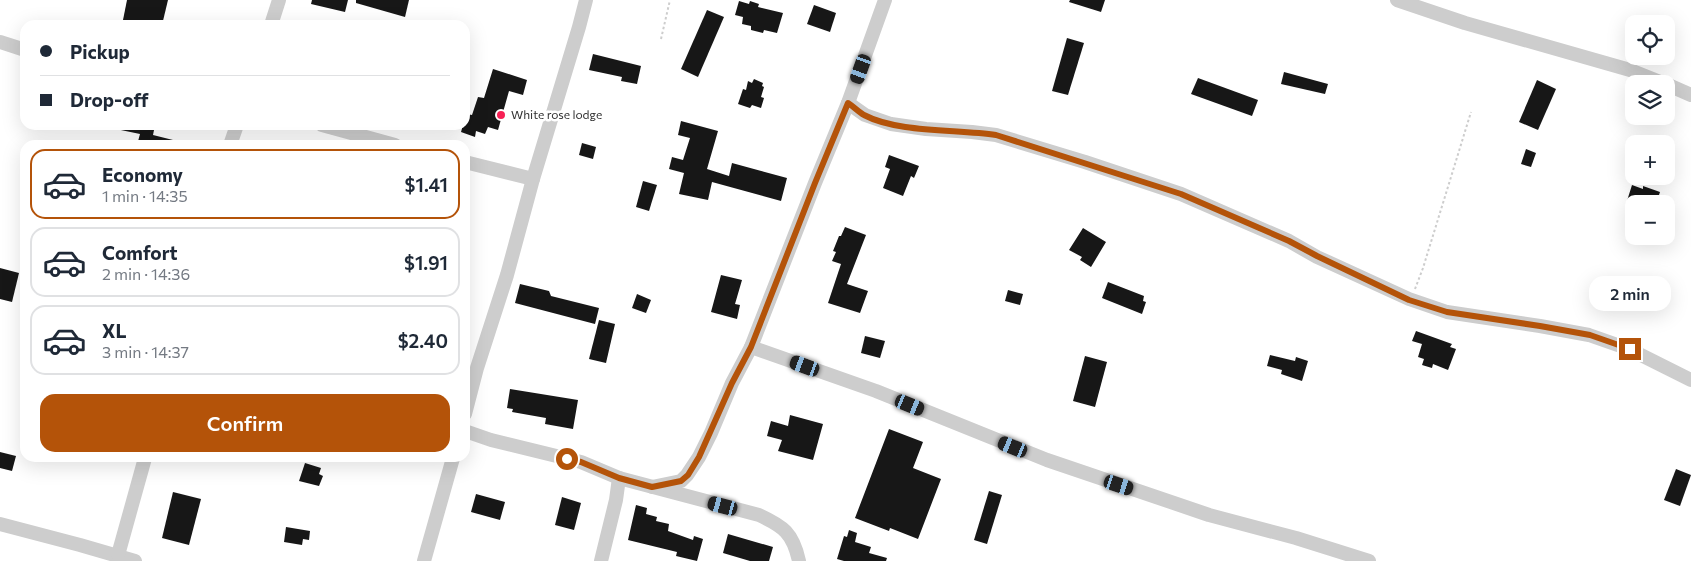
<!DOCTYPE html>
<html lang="en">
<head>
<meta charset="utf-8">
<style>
	:root { --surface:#fff; --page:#f6f6f7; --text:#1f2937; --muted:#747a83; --line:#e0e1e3; --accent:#b45309 }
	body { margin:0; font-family:Commissioner,sans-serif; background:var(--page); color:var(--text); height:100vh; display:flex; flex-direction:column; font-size:19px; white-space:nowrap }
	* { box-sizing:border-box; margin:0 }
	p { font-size:16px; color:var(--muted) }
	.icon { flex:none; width:28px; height:28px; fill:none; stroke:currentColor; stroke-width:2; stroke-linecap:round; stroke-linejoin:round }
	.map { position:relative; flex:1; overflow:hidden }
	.sheet { position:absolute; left:20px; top:140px; width:450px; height:322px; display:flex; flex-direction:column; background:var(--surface); border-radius:15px; box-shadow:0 5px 20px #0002 }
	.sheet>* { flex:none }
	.banner { position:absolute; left:20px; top:20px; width:450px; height:110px; border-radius:15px; box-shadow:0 5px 20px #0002; display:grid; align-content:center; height:110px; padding:0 20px; background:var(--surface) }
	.controls { position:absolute; left:1625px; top:15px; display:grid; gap:10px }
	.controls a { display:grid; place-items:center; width:50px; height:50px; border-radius:10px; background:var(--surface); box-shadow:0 5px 20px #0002; font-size:25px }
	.end { position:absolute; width:22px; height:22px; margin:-11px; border:6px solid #b45309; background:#fff; box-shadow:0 0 0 2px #fff }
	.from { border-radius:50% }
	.bubble { position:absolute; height:35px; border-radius:15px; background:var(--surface); box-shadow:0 5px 20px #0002; font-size:16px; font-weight:600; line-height:35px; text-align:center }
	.car { position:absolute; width:15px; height:30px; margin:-15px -8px; border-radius:6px; box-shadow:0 0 4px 1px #0007; background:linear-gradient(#222 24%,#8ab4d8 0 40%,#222 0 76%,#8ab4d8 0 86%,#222 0) }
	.banner b { display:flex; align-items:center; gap:18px; height:48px; font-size:19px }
	.banner b+b { border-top:1px solid var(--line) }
	.banner i { width:12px; height:12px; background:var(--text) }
	ul { padding:9px 0 0; list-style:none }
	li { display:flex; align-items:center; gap:15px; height:70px; margin:0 10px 8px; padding:0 10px; border:2px solid var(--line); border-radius:15px }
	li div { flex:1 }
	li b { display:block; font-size:19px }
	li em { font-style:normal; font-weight:600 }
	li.current { border-color:var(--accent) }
	li>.icon { width:45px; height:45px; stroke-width:1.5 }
	.cta { display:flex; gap:10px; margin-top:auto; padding:10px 20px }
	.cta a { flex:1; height:58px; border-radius:15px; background:var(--accent); color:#fff; font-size:20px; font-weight:600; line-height:58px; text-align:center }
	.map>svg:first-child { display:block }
	.building { fill:#171717 }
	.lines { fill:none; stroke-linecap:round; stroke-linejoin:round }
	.path { stroke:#cdcdcd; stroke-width:2; stroke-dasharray:2.5 2.5; stroke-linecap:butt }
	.minor { stroke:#cdcdcd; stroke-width:14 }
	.route { stroke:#b45309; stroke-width:6 }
	.poi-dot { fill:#f72155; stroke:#fff; stroke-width:2 }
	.labels { text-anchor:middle; stroke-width:5; stroke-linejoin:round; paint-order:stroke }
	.poi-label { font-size:12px; fill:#303030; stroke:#fff; text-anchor:start }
</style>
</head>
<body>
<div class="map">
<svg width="1691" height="561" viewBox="0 0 1691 561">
	<rect width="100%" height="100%" fill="#fff"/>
	<g class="building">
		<polygon points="127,0 168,0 162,25 145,25 123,20"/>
		<polygon points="312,0 348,0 345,12 311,4"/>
		<polygon points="356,0 409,0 405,17 356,3"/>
		<polygon points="1070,0 1105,0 1101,12 1069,2"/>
		<polygon points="739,1 749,4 750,1 759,4 758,7 783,13 777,33 764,30 763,33 751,30 751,26 742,24 743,17 735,15"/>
		<polygon points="814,5 836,13 830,32 807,24"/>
		<polygon points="707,10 724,17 698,77 681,69"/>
		<polygon points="1067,38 1084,43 1068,95 1052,91"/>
		<polygon points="593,54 641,66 637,84 621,81 622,77 589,70"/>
		<polygon points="493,69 527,80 523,95 509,91 498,130 488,127 485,134 476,131 475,137 461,132 463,125 465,125 467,114 472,115 478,97 484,98"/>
		<polygon points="1284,72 1328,84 1325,94 1281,84"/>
		<polygon points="1198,78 1258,100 1252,116 1191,94"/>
		<polygon points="754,79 763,83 762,86 764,87 761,97 764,98 761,108 752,105 750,108 738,104 743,89 746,90 748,81 752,83"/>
		<polygon points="1537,80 1556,89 1538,130 1519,122"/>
		<polygon points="681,121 718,131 707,169 729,176 732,163 787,178 781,201 712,182 708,200 679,194 684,173 669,169 672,157 683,160 690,138 678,135"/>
		<polygon points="117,125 155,125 153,135 177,141 177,145 137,145 140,134 116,129"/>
		<polygon points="582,143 596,147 593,159 579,155"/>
		<polygon points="1526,149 1536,153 1531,167 1521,164"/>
		<polygon points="889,155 919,166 914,178 911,176 903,196 883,188 890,169 885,167"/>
		<polygon points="643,181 657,185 649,211 636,207"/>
		<polygon points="1632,185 1643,189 1643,186 1660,192 1656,204 1626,204"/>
		<polygon points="845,227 866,235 847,284 868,291 860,313 828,303 841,264 832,261 836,252 833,251 839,236 841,236"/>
		<polygon points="1083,228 1106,242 1091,267 1080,260 1082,257 1069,250"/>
		<polygon points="0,268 19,273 12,302 0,299"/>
		<polygon points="721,275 742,280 735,304 740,305 737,319 711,312"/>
		<polygon points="1108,282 1144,296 1143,301 1146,302 1142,314 1102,298"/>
		<polygon points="520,284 549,291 551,296 599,308 595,324 515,303"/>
		<polygon points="1008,290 1023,294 1020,305 1005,301"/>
		<polygon points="637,294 651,300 646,313 632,308"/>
		<polygon points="599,320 615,324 606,363 589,359"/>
		<polygon points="1416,331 1452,344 1450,347 1456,349 1448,370 1433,364 1432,368 1422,365 1424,359 1418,357 1422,344 1412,341"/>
		<polygon points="865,336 885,341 880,358 861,353"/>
		<polygon points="1270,355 1295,361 1296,357 1308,361 1302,381 1281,374 1282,370 1267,366"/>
		<polygon points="1085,356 1107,362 1095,407 1073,401"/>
		<polygon points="510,389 578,400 573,429 545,424 546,418 512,412 513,409 507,408"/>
		<polygon points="790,415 823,424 813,460 778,451 782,440 767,436 771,421 788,426"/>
		<polygon points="889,429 923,442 913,468 941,479 918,539 890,528 889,531 855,518"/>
		<polygon points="0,452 16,456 12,471 0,468"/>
		<polygon points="305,463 321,468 319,474 323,476 319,486 299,481"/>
		<polygon points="1676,469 1691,475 1680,506 1664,500"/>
		<polygon points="989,491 1002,495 987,544 974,540"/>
		<polygon points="173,492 201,499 189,545 162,538"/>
		<polygon points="476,494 505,502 500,520 471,512"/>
		<polygon points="562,497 581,503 574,530 555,525"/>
		<polygon points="636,505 647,508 646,514 657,517 656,521 669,524 668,531 693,540 694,536 703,539 697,561 676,556 677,552 628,540"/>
		<polygon points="286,527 310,531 309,540 303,539 302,545 284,542"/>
		<polygon points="849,530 857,533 855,542 871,547 869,553 887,558 886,561 844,561 837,559 844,536 847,537"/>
		<polygon points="728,534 773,547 769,561 750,561 723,553"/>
	</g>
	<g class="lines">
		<g class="path">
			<polyline points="661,39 670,0"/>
			<polyline points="1415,289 1423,268 1471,112"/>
		</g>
		<g class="minor">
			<polyline points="1397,0 1465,23 1630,70 1665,84"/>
			<polyline points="271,25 279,0"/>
			<polyline points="0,42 25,50"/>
			<polyline points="1666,84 1691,95"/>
			<polyline points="848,103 865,115 891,124 926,129 972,132 996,135 1085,162 1181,194 1289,241 1317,257 1409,299 1447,312 1540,326 1589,335 1629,349 1691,380"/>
			<polyline points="322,125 395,145"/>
			<polyline points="230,145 237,125"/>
			<polyline points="465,162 533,179"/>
			<polyline points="751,347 876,391 1047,460 1209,515 1296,538 1369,561"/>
			<polyline points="465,414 477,368 507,275 533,179 579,27 586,0"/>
			<path d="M465 431 491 440 581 462 619 478 759 515C783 526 793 533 799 561"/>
			<polyline points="652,487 681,481 687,475 699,457 711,433 732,383 751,347 815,183 848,103 885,0"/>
			<polyline points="0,524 80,545 135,561"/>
			<polyline points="118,555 145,458"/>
			<polyline points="424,561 453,458"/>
			<polyline points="601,561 616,500 619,478"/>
		</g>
	</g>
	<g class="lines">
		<path class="route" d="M567 459 581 462 619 478 652 487 681 481 688 475 699 457 732 383 751 347 815 183 848 103C854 107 859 112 864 115 898 133 957 129 996 135L1181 194 1289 241 1317 256 1409 300 1447 312 1540 326 1590 335 1630 349"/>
	</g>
	<circle class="poi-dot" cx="501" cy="115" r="5"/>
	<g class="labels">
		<g class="poi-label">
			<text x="511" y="119">White rose lodge</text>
		</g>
	</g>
</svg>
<div class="controls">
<a><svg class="icon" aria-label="locate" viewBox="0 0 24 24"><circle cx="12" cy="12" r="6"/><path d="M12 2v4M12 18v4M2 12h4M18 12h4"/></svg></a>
<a><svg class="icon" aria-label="layers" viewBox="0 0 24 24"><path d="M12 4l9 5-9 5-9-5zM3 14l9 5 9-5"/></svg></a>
<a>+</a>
<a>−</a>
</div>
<i class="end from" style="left:567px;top:459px"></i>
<i class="end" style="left:1630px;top:349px"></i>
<div class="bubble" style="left:1589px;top:276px;width:82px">2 min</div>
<i class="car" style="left:861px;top:69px;rotate:200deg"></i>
<i class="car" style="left:805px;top:366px;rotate:290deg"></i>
<i class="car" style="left:910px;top:405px;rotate:112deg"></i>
<i class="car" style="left:1013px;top:447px;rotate:292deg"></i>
<i class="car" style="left:1119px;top:485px;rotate:108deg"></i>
<i class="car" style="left:723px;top:506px;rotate:285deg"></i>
<div class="banner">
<b><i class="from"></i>Pickup</b>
<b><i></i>Drop-off</b>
</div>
<section class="sheet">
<ul>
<li class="current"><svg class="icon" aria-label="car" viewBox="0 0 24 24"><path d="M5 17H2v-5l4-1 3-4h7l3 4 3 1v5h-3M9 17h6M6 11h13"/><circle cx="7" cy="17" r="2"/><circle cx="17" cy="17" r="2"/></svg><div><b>Economy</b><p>1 min · 14:35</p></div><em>$1.41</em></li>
<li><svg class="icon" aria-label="car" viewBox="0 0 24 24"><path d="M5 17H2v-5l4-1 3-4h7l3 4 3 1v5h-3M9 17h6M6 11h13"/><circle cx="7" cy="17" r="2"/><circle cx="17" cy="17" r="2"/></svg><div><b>Comfort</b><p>2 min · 14:36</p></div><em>$1.91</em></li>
<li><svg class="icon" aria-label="car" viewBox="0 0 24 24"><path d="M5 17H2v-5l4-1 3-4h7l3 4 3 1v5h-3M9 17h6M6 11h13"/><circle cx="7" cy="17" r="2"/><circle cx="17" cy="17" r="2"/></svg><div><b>XL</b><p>3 min · 14:37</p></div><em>$2.40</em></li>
</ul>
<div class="cta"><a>Confirm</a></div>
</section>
</div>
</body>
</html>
